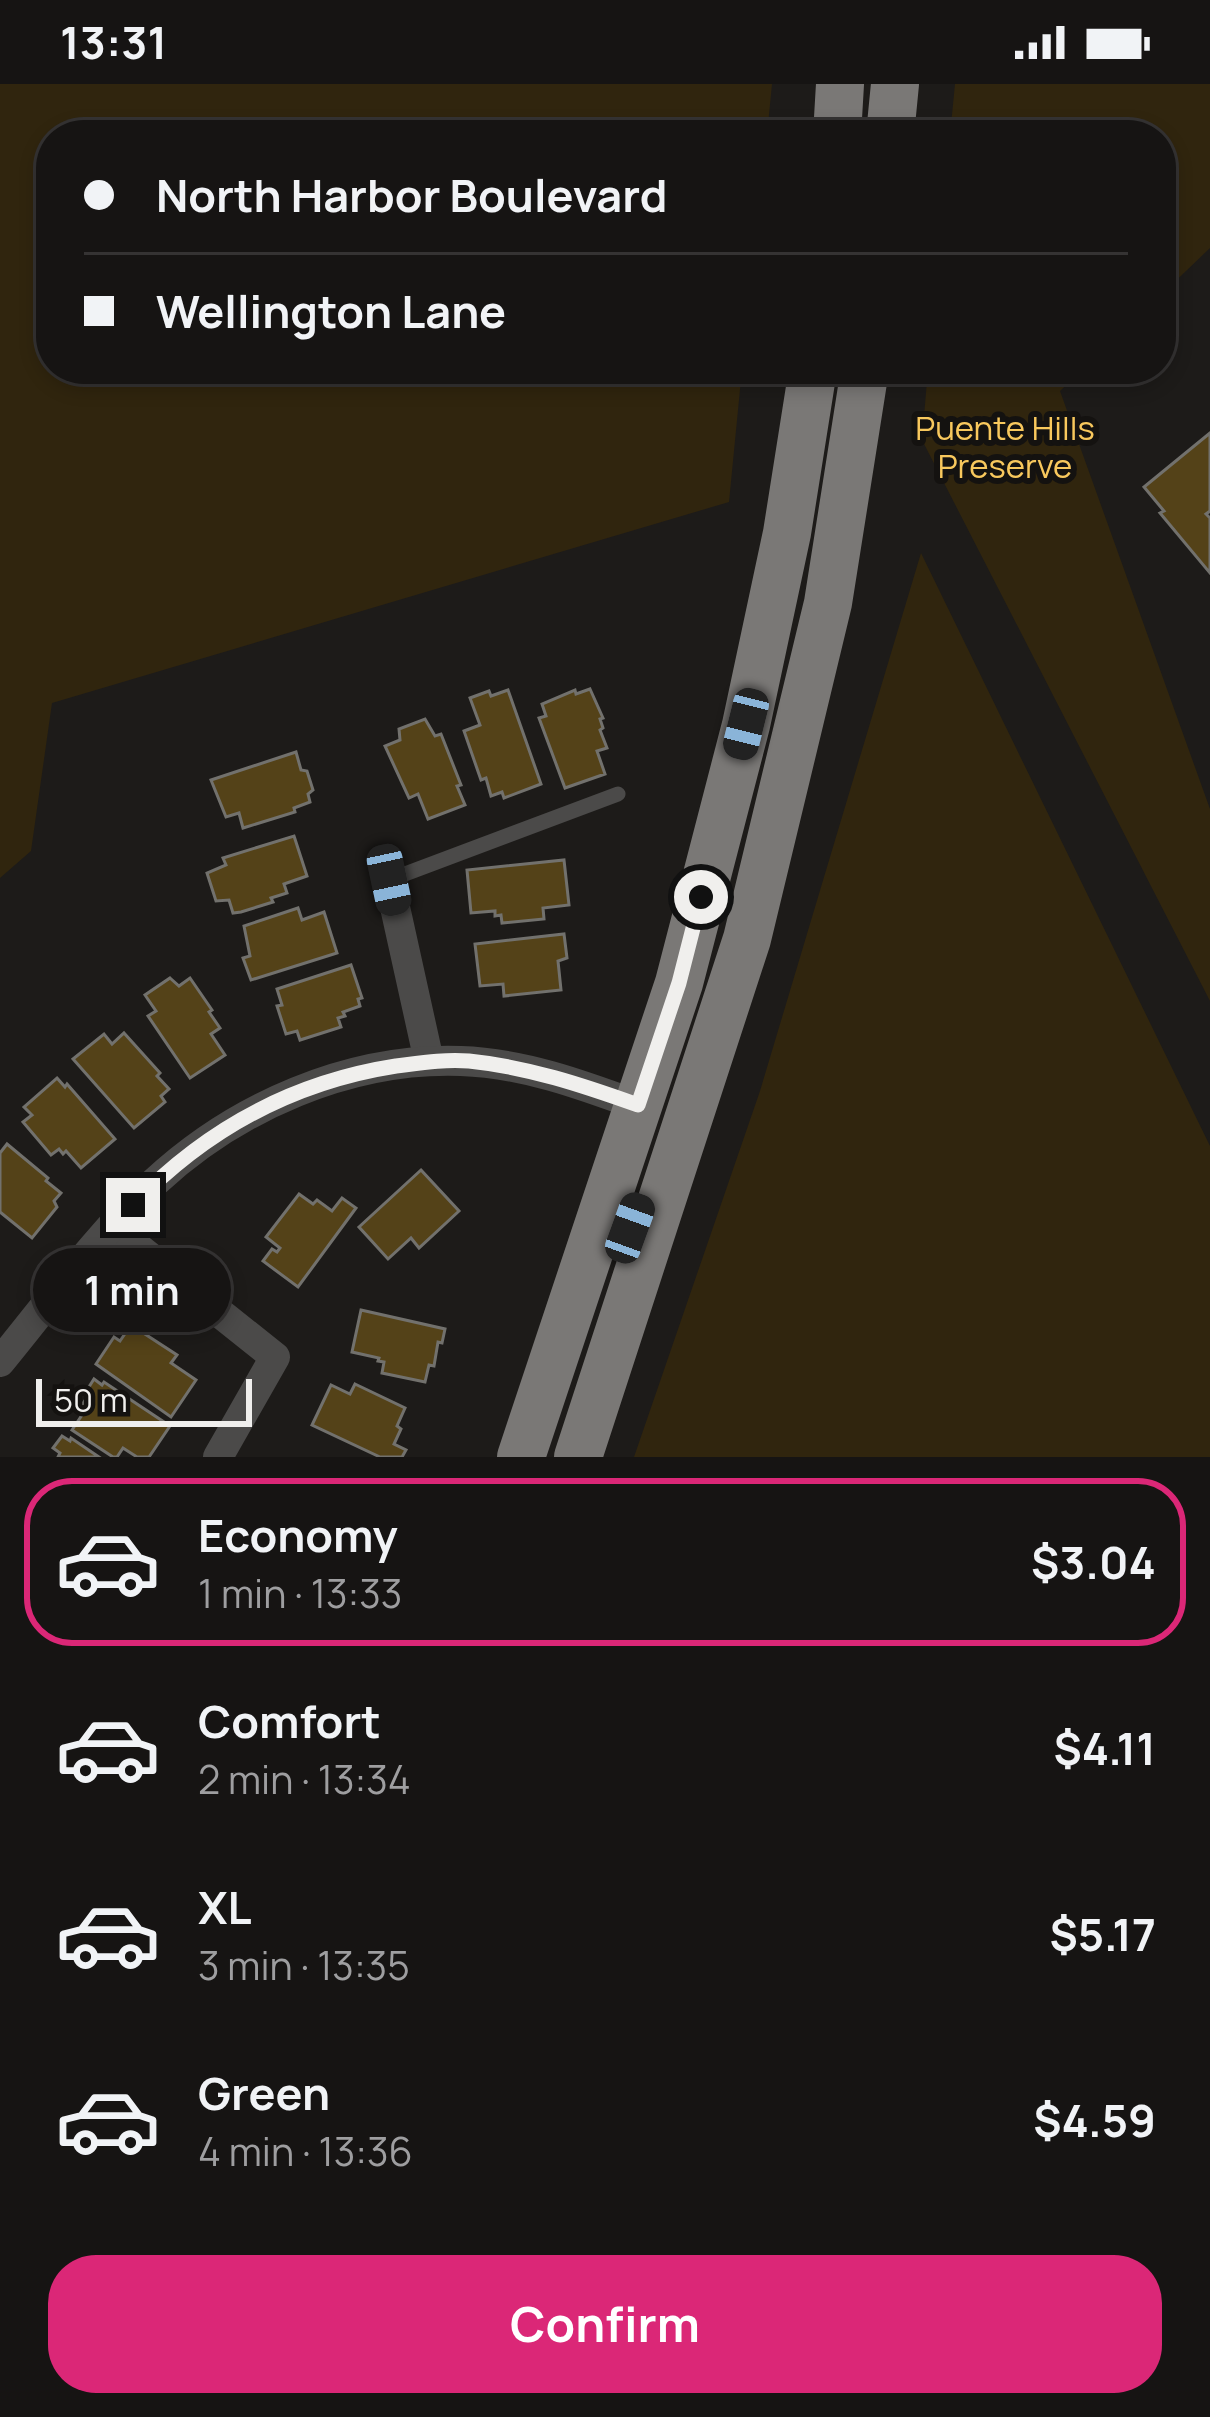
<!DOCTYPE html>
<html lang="en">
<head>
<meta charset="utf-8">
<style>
	:root { --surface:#161413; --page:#1f1d1c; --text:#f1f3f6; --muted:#9e9ea0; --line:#353333; --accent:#db2777 }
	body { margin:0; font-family:Manrope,sans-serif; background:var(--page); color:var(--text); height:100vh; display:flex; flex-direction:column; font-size:45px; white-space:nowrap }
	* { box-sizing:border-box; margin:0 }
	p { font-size:39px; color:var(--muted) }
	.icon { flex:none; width:66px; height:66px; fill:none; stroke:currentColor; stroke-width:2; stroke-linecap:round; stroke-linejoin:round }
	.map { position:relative; height:1373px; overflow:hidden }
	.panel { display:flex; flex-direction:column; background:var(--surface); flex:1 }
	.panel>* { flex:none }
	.hud { position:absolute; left:36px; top:36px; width:1140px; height:264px; border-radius:48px; box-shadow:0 6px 18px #0003,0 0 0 3px var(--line); display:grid; align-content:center; height:264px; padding:0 48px; background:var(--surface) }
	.scale { position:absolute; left:36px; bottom:30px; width:216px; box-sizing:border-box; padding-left:12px; border:6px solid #f0efed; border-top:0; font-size:33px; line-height:42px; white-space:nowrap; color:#f0efed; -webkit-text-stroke:9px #141210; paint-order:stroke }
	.end { position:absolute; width:54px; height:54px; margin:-27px; border:15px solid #f0efed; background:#111; box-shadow:0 0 0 6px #111 }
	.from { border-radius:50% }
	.bubble { position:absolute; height:84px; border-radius:42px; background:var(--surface); box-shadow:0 6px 18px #0003,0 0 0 3px var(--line); font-size:39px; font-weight:700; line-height:84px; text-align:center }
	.car { position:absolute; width:36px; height:72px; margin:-36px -18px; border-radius:15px; box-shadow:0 0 9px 3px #0007; background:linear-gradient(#222 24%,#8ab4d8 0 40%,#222 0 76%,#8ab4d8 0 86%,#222 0) }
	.hud b { display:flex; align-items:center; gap:42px; height:114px; font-size:45px }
	.hud b+b { border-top:3px solid var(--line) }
	.hud i { width:30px; height:30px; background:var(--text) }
	ul { padding:21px 0 0; list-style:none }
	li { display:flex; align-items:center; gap:36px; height:168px; margin:0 24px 18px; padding:0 24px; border:6px solid transparent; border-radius:48px }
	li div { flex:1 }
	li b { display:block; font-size:45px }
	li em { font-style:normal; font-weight:700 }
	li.selected { border-color:var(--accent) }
	li>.icon { width:108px; height:108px; stroke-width:1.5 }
	.button { display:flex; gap:24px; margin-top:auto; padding:24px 48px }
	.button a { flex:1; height:138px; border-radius:48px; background:var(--accent); color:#fff; font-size:48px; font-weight:700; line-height:138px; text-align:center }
	.status { display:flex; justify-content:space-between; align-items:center; height:84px; padding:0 60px; background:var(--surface); direction:ltr }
	.status svg { height:33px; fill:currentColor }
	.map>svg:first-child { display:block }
	.green { fill:#30250e }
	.building { fill:#544218; stroke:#72716d; stroke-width:3 }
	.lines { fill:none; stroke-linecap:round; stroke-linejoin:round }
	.service { stroke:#4b4a49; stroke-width:15 }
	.minor { stroke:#4b4a49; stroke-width:30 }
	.primary { stroke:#7a7876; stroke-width:48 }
	.route { stroke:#f0efed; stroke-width:15 }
	.labels { text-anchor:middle; stroke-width:12; stroke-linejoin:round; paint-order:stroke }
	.park-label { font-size:33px; fill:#f8c85d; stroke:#141210 }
</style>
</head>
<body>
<div class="status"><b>13:31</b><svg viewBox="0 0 49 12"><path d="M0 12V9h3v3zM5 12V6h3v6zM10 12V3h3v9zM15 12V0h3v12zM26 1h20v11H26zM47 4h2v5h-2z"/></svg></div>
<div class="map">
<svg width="1210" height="1373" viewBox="0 0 1210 1373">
	<rect width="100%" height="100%" fill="#1d1b19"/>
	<g class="green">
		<polygon points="0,0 772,0 767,51 51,51 51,285 742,285 729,418 52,619 31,767 0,794"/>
		<polygon points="955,0 1210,0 1210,164 1161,211 1161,51 950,51"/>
		<polygon points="928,285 1083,285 1060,307 1210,725 1210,917 922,356"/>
		<polygon points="921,469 1210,1062 1210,1373 634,1373 760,1007"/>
	</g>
	<g class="building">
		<polygon points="1210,349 1210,427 1206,430 1210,434 1210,489 1160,429 1164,427 1144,403"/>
		<polygon points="590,605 603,634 600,635 603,644 600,646 607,664 597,667 605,690 565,704 539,634 546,632 542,620 575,606 576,610"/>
		<polygon points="508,606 541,700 504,714 502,708 491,712 486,694 481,696 464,647 480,641 470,614 489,607 491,612"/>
		<polygon points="425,635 435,652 441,650 461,701 457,702 465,721 428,735 418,710 409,714 385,662 400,656 399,645"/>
		<polygon points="296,668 301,686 307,687 313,706 308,710 310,718 294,724 295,728 243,744 239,729 226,733 211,696"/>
		<polygon points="294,752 307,792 284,800 287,809 271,814 273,818 241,828 233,829 229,816 216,817 207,789 226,781 223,774"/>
		<polygon points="564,776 569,821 543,824 544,835 502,839 501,831 495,832 495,827 471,829 467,786"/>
		<polygon points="298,824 302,836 324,828 337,869 251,896 243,874 250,872 244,842"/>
		<polygon points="564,850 567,874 558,877 561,906 504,912 503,900 480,902 475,860"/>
		<polygon points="351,881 362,914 358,915 360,922 343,928 345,932 338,934 341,943 300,956 297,947 286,950 277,922 282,921 277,905"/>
		<polygon points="170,894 179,902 190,894 212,926 209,928 220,944 211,950 225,971 190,994 148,932 156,927 145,911"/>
		<polygon points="124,949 160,989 157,992 169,1005 161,1012 165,1018 134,1044 73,975 104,950 112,960"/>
		<polygon points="57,994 65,1003 67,1000 115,1055 81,1084 66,1067 63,1070 59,1065 51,1071 23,1038 32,1031 24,1023"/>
		<polygon points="7,1060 48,1094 46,1097 61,1109 54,1117 57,1123 32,1154 0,1128 0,1069"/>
		<polygon points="421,1086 459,1127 419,1164 411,1154 388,1175 359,1143"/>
		<polygon points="299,1110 313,1120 317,1116 332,1127 342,1114 356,1124 298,1203 263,1177 272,1165 277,1168 280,1164 266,1153"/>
		<polygon points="361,1226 445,1245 442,1259 438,1258 434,1282 429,1281 425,1298 382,1289 384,1278 378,1277 379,1274 352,1268"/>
		<polygon points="131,1241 177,1271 171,1279 196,1296 171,1333 96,1280 114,1253 120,1257"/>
		<polygon points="94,1295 102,1301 104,1298 170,1342 149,1373 137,1373 123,1364 117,1373 113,1373 72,1346 82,1331 77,1328 90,1309 87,1306"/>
		<polygon points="355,1300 405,1324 397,1342 401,1345 394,1360 406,1366 402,1373 380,1373 312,1341 331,1301 350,1310"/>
		<polygon points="62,1352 70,1357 71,1354 99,1373 58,1373 60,1369 53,1364"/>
	</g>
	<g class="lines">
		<polyline class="service" points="389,796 618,710"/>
		<g class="minor">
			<polyline points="389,796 429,977"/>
			<polyline points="112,1143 275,1273 218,1373"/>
			<path d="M0 1278C50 1217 97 1152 155 1098 236 1023 349 973 461 977 522 979 580 1000 637 1021"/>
		</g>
		<g class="primary">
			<polyline points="837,51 840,0"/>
			<polyline points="890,51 895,0"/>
			<polyline points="521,1373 679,899 746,641 787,449 813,285"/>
			<polyline points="578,1373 747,855 828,519 865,285"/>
		</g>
	</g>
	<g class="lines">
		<path class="route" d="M133 1121C205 1046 293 998 396 982 420 979 444 975 469 977 528 983 582 1001 638 1021L679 899 701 813"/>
	</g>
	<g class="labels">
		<g class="park-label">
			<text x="1005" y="356">Puente Hills<tspan x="1005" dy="38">Preserve</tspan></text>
		</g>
	</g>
</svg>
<div class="scale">50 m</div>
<i class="end from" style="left:701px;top:813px"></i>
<i class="end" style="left:133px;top:1121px"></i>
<div class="bubble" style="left:33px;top:1164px;width:198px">1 min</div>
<i class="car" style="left:746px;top:640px;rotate:194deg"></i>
<i class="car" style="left:389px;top:796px;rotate:168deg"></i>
<i class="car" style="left:630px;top:1144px;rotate:20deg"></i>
<div class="hud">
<b><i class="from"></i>North Harbor Boulevard</b>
<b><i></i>Wellington Lane</b>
</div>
</div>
<section class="panel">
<ul>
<li class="selected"><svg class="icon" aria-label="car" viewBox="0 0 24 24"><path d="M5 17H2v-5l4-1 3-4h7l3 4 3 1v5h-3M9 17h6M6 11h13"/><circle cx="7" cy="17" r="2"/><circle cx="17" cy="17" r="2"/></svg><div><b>Economy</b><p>1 min · 13:33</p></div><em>$3.04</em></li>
<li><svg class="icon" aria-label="car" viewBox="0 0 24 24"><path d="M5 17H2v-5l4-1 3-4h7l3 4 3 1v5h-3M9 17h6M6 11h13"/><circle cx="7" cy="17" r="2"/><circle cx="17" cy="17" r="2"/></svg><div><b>Comfort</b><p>2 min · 13:34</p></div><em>$4.11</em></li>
<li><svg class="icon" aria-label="car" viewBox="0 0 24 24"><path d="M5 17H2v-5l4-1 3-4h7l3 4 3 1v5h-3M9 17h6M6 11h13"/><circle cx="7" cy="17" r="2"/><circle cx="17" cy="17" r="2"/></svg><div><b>XL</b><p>3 min · 13:35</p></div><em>$5.17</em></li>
<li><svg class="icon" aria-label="car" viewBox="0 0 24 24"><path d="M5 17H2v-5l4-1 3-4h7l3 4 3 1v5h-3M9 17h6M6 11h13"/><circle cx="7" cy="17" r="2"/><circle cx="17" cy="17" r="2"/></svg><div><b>Green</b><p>4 min · 13:36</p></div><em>$4.59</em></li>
</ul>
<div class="button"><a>Confirm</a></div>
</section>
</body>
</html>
